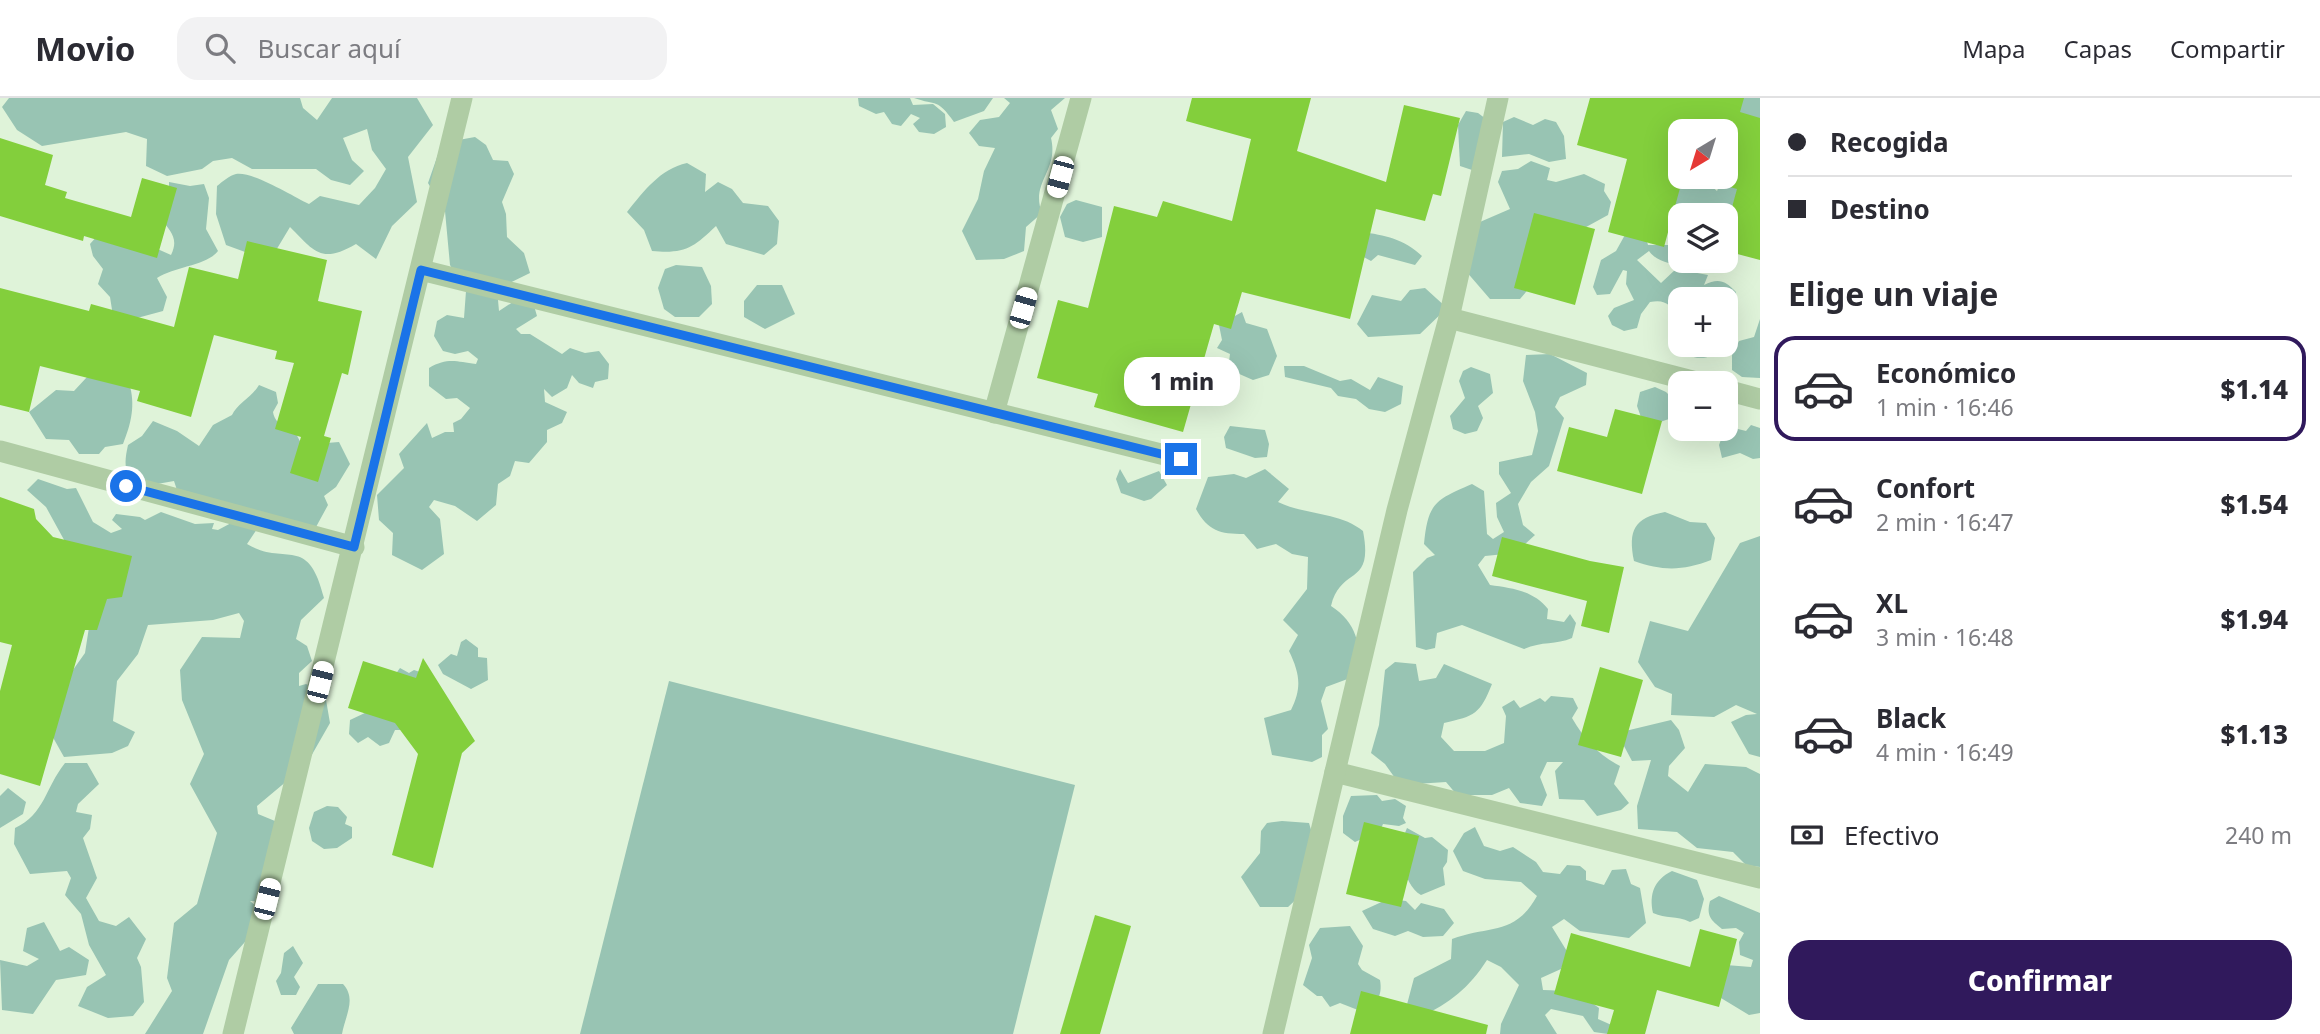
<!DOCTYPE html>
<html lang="es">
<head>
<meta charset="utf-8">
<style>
	:root { --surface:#fff; --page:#f2f2f3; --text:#2b2b33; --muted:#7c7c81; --line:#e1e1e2; --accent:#30195c }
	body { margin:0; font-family:"Noto Sans",sans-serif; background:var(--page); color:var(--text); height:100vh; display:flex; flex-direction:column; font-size:26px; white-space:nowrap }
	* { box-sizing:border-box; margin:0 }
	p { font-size:23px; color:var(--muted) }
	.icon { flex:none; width:38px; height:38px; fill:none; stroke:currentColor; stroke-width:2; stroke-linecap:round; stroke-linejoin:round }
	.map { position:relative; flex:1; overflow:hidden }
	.sheet { display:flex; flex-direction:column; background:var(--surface); width:560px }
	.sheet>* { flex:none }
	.hud { display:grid; align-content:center; height:154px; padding:0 28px; background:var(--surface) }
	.needle { width:46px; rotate:218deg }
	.fabs { position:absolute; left:1668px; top:21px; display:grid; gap:14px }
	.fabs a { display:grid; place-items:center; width:70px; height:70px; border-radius:14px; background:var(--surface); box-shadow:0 7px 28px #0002; font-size:35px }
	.end { position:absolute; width:32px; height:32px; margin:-16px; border:9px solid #1a73e8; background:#fff; box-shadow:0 0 0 4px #fff }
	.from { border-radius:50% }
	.bubble { position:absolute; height:49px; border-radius:21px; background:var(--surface); box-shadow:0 7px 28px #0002; font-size:23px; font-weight:800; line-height:49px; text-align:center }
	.car { position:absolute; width:21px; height:42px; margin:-21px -10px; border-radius:9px; box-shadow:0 0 5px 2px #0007; background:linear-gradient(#fff 24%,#345 0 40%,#fff 0 76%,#345 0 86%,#fff 0) }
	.hud b { display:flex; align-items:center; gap:24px; height:66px; font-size:26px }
	.hud b+b { border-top:2px solid var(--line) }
	.hud i { width:18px; height:18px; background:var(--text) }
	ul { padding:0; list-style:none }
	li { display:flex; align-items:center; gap:21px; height:105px; margin:0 14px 10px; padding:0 14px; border:4px solid transparent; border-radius:21px }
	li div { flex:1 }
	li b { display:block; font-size:26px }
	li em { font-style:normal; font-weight:800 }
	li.selected { border-color:var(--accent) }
	li>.icon { width:63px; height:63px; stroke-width:1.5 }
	h2 { padding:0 28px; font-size:32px; line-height:84px }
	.pay { display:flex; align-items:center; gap:18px; height:77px; padding:0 28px; font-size:26px }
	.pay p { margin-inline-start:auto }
	.cta { display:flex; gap:14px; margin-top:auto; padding:14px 28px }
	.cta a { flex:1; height:80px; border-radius:21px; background:var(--accent); color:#fff; font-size:28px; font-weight:800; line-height:80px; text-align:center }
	header { display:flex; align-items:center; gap:42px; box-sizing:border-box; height:98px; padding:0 35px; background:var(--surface); border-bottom:2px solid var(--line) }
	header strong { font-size:33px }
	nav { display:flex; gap:38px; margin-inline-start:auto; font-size:24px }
	.search { width:490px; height:63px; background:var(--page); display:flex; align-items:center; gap:18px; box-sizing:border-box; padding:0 24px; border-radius:21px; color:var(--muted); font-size:26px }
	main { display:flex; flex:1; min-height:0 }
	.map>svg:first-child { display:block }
	.green { fill:#98c4b3 }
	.building { fill:#83cf3c }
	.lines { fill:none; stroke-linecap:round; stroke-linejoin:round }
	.street { stroke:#afcca4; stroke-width:21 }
	.route { stroke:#1a73e8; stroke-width:9 }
</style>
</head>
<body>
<header>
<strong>Movio</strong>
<div class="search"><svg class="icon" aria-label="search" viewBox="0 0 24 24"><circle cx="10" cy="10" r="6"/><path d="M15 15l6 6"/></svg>Buscar aquí</div>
<nav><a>Mapa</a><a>Capas</a><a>Compartir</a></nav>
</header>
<main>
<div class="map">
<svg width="1760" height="936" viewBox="0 0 1760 936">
	<rect width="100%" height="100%" fill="#dff3d9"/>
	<g class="green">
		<path d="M9 0H300L303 10 317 22 332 0H417L433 27 408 59 417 104 392 128 376 161 356 146C321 166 315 154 290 129L275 154 259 159 226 147 216 116 217 88C222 84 230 77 236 76 252 73 292 98 309 106L320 98 359 107 375 90 386 71 372 52 367 31 343 40 352 62 364 73 350 87 331 82 316 71H252L232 60 213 63 202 71 167 78 146 68 147 41 126 34 42 48 17 32 2 9Z"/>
		<polygon points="858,0 910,0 913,7 933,6 945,16 946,29 934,36 919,34 913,26 920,20 911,16 901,28 892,26 884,14 876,16 859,8"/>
		<path d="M914 0H993L984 13 954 24C937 0 937 8 914 0Z"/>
		<path d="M1004 0H1065L1051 12 1058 31 1051 40C1059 73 1030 84 1042 115L1026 129 1024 153 1004 161 976 162 962 133 978 101 984 73 995 50 979 48 969 35 980 22 999 19 1010 5Z"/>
		<polygon points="1736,0 1760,0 1760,33 1735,19"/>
		<polygon points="1466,13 1478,15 1490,24 1475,73 1460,68 1458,27"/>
		<polygon points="1514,19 1533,27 1545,21 1556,24 1564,38 1566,61 1549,64 1529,56 1502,59 1503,24"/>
		<path d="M475 39 486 47 493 62 508 63 514 76 502 104 506 116 507 139 524 155 530 175 497 191 499 213 519 200 532 201 537 218 516 231 521 236H530L562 256 570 250 585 255 599 253 609 266 608 281 595 284 593 290 579 285 572 277 567 290 552 299 544 291 545 304 567 314 562 325 547 332V344L529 365 515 363 510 378 498 386 496 407 477 423 455 408 434 402 429 409 440 421 444 456 422 472 392 457 393 435 379 422 377 397 404 370 399 356 427 325 432 340 445 334H454L453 325 461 321 470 310 457 300 446 301 429 288V270C448 259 457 264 476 266L478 261 468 253 455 256 443 253 434 238 437 223 447 217 464 220 466 193 450 167 445 113 428 85 442 45Z"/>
		<polygon points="1738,46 1743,114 1726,118 1680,117 1680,124 1661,112 1680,79 1701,79 1717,93"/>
		<polygon points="1531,63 1550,70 1547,82 1556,84 1584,76 1605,86 1604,93 1611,104 1608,117 1577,134 1520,201 1490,201 1465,172 1473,127 1510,111 1498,84 1502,73 1518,71"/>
		<path d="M687 65 706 76 705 94 718 84 732 91 743 105 768 108 779 123 777 146 764 157 726 146 716 128C693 150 685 156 652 153L644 132 627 114C644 93 660 71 687 65Z"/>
		<path d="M169 84 190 88 204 86 209 100 206 131 218 153C206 168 176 168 157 180L167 199 163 213 126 223 113 218 110 199 98 186 103 171 93 158 90 146 98 137 153 149 171 157C179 141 171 133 160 120L169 99Z"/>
		<polygon points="1076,102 1102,109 1102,139 1083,144 1065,139 1060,119 1067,106"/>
		<path d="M1361 134C1385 137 1404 141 1422 158L1415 167 1378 157 1371 163 1360 157Z"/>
		<path d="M1626 135 1645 137 1648 147H1680V163H1697C1683 170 1658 166 1649 153L1637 162 1661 185 1676 171 1708 177 1704 187C1718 180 1725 182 1736 194L1734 204 1726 214V201H1680V247H1721C1710 268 1688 259 1672 250L1670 239 1678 221C1671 207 1666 201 1650 204L1641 216 1637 230 1624 233 1612 227 1608 218 1614 210 1634 202 1626 186 1627 173 1623 172 1610 196 1597 197 1593 189 1601 162 1616 153Z"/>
		<polygon points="676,167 702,169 711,188 712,206 699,219 675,219 664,211 658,190 665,171"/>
		<polygon points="757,187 782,187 795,216 765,231 744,219 744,203"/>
		<polygon points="1425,190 1447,210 1420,236 1368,239 1357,226 1372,197 1401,203 1410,192"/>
		<polygon points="1242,214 1246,225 1267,231 1277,258 1269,277 1253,282 1228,271 1230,256 1217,250 1222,242 1219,227"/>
		<polygon points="1760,221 1760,280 1742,279 1732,272 1732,257 1739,243 1754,239"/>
		<path d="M1550 256 1587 275 1586 287 1560 299 1555 309 1564 320 1549 368 1531 384 1518 406 1523 427 1535 437 1515 455 1485 458 1478 467 1490 487C1512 490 1534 493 1548 511L1547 521 1564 524 1570 516 1576 525 1572 540C1556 547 1542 543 1524 551L1462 527 1437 535 1435 550 1426 552 1416 549 1413 474 1427 460 1435 457 1424 446C1428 405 1435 402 1472 386L1484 393 1487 436 1493 441 1504 434 1497 419 1496 405 1511 395 1499 376V364L1532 357 1538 333 1535 314 1523 283 1526 257Z"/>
		<polygon points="1284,268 1304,268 1340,283 1351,281 1370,292 1378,279 1403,288 1401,306 1385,314 1369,311 1356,301 1338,298 1331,290 1285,279"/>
		<polygon points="1471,269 1490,276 1493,295 1478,308 1483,320 1477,333 1465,336 1453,331 1450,318 1465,300 1459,283 1463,273"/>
		<path d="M87 279 129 285C136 307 131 326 123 346L105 349 99 356H79L69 342 46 341 29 314 56 292 74 293Z"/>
		<path d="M259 287 276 294 278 305 273 314C275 326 284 328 294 332L302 347 339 344 350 366 336 389 324 398 328 407 316 429 178 395 174 383 140 389C123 378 124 365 128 347L142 338 153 323 177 333 199 348 213 327 232 317C237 306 252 299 259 287Z"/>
		<polygon points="1655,289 1666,294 1679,307 1672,320 1654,326 1642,322 1637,308 1640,294"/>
		<polygon points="1751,327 1760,330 1760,360 1753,361 1740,355 1722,360 1719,347 1726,328 1746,333"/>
		<polygon points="1230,328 1265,332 1269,346 1267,359 1255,360 1226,350 1224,339"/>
		<polygon points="1120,371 1128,385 1159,373 1167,387 1151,401 1144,403 1121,395 1116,381"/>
		<path d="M1265 371 1289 391 1278 404C1305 417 1340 414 1363 433 1374 490 1341 467 1331 508 1357 525 1360 546 1361 576L1326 589 1321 603 1328 631 1322 637V659L1312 664 1272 657 1264 620 1291 612C1302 590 1300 576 1289 553L1298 537 1283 522 1307 491 1308 459 1292 456 1276 446 1257 451 1244 436C1220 436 1208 433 1196 411L1208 379 1234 376 1246 380Z"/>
		<path d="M38 381 67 391 76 390 93 424 111 435 122 431 112 422 116 416 140 419 145 422 161 414 195 426 214 425 212 431 218 432 233 424 257 431 247 446C286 469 308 435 324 500L301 522 296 541 307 548 312 563 299 575V588L306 586 325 596 330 625 306 667 257 708 258 716 275 723 281 782 276 804 250 803 268 818 229 862 203 936H145L172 893 167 880 174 825 197 806 217 735 190 686 204 656 182 602 180 572 202 539 240 540 244 523 239 515 213 522 148 527 138 556 117 583 113 623 135 634 128 648 112 655 64 659 46 627 63 586 85 555 92 510 74 460 46 409 27 392Z"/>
		<path d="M1665 414 1690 424 1706 425 1715 440 1711 462C1683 473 1662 473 1634 463 1628 432 1634 420 1665 414Z"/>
		<polygon points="1760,438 1760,659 1749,656 1731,624 1746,617 1757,616 1736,607 1714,619 1671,617 1672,596 1655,589 1638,564 1650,523 1688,533 1740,445"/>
		<polygon points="466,541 478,550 478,559 487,560 488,582 471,591 443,576 438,567 451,556 457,558 461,544"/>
		<path d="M1395 564 1416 566 1419 583 1436 580 1444 566 1492 586C1480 616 1475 618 1444 625L1441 639 1454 653H1485L1504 645 1506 618 1502 609 1514 602 1520 610 1540 600 1545 604 1551 598 1573 600 1578 610 1572 620C1585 642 1597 656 1620 668L1614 686 1629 705 1621 712 1597 718 1584 702 1559 701 1555 673 1563 664H1547L1540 679 1547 697 1542 708 1520 705 1509 690 1492 697H1457L1446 684 1400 687 1385 666 1371 655 1379 627 1385 572Z"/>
		<polygon points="400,570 409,575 414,572 423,575 409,632 395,632 389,645 380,648 368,639 358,645 349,636 350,622 369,613"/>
		<polygon points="669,583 1075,687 1013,936 580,936"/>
		<polygon points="1671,622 1679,632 1685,650 1669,668 1668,678 1688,694 1705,666 1746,669 1760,676 1760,769 1746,767 1733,754 1697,750 1677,734 1638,731 1637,708 1651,662 1632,663 1617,635"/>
		<path d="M65 665H87L99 686 78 706 76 714 92 717 90 731 83 740 97 780 86 800 99 823 116 828 129 819 146 841 137 860 141 869 144 904 133 918 108 920 78 908 87 889 106 877 89 847 81 816 65 797 71 780 67 773 30 776 14 746 15 730C45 716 45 690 65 665Z"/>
		<polygon points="8,690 26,704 23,716 0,730 0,698"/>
		<polygon points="1377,697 1382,703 1395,701 1406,708 1403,720 1406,725 1399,728 1383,726 1380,733 1355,744 1343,735 1343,718 1351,698"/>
		<polygon points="327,708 338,709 347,719 345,726 352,729 352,740 337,750 324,751 312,743 309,730 314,714"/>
		<polygon points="1282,723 1309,725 1316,749 1304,761 1303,795 1288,809 1260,809 1241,779 1260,755 1261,733 1267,725"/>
		<path d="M1475 729 1484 748 1500 753 1513 749 1536 764 1543 774 1560 776 1567 767 1580 768 1586 773V782L1604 787 1612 772 1626 771 1631 786 1640 790 1646 825 1629 840 1580 833 1564 821 1552 829 1568 855 1561 871 1541 880 1543 892C1564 892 1582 896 1599 910L1598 921 1616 929 1608 936 1594 934 1583 918 1551 911 1545 917 1557 936H1500L1501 926 1519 887 1501 869 1487 862C1469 890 1450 905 1420 919L1405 914 1414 880 1451 861 1452 841C1489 827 1515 838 1537 798L1521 784 1485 781 1463 773 1453 753 1464 735Z"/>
		<path d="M1407 730 1425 740 1432 739 1448 752 1447 764 1443 770 1445 787 1421 797C1402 786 1398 749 1407 730Z"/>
		<path d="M1672 773 1697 782 1704 801 1699 820 1690 824C1676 817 1666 821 1653 815 1649 796 1654 782 1672 773Z"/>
		<path d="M1719 798 1760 815V915L1749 917 1716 897 1726 867 1751 869 1753 862 1740 857 1739 844 1744 835 1736 830 1722 831C1711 822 1706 818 1710 803Z"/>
		<polygon points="1388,801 1406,803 1415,812 1421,805 1444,811 1454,825 1443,838 1423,839 1408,833 1395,838 1373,831 1362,813"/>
		<polygon points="44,824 60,853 69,849 89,862 86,877 56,882 33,916 2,912 0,862 27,868 39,861 23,853 27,830"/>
		<path d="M1350 828 1363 848 1358 866 1362 872 1380 882C1383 899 1376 906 1363 914L1340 905 1330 909 1322 898H1317L1303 887 1312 860 1309 847 1320 830Z"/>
		<polygon points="293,848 303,865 294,879 300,889 296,897 281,897 276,883 281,875 284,855"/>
		<path d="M318 886H343C357 901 345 918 342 936H294L291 930Z"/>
	</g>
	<g class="building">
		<polygon points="1192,0 1311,0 1297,53 1386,84 1404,7 1460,20 1441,98 1433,96 1425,123 1376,111 1350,221 1242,194 1231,231 1214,226 1183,334 1094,309 1098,296 1037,280 1058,202 1088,210 1114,108 1157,119 1163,103 1232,123 1251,41 1186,23"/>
		<polygon points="1590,0 1744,0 1740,14 1760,20 1760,162 1726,153 1726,131 1737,91 1693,79 1726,79 1726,33 1680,33 1680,79 1683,79 1664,149 1608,134 1627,61 1577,47"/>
		<polygon points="0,40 53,57 45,87 67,94 65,100 131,119 142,80 177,90 157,160 84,138 83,143 0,118"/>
		<polygon points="1534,115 1595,131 1575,207 1514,190"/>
		<polygon points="247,143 327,162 318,203 362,213 348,277 342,275 324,338 331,340 318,384 290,375 301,339 275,331 294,265 275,261 277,253 214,237 191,319 137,303 140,293 40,268 29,314 0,307 0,190 89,213 91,206 174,229 189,169 238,181"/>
		<polygon points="1615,311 1662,323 1642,396 1557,373 1569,329 1607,339"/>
		<polygon points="0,399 34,411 36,421 53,439 132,458 122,499 107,501 97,532 85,532 40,688 0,676 0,593 12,547 0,544"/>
		<polygon points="1502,439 1590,463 1624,469 1609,535 1581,528 1587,503 1492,478"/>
		<polygon points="423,560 475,643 462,655 433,770 392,757 418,656 395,625 348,610 363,563 416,580"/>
		<polygon points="1600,569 1643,582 1621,659 1578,647"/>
		<polygon points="1364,724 1419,738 1401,809 1346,796"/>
		<polygon points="1095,817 1131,828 1100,936 1060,936"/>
		<polygon points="1700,831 1737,841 1719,909 1657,892 1645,936 1607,936 1614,912 1554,896 1571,835 1690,869"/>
		<polygon points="1361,893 1488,927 1486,936 1350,936"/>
	</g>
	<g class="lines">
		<g class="street">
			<polyline points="421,172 1181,361"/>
			<polyline points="1449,220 1700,285"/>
			<polyline points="1726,292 1760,301"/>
			<polyline points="994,315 1081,0"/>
			<polyline points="0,353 354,449"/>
			<polyline points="1335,674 1760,780"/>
			<polyline points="233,936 462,0"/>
			<polyline points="1273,936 1397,412 1449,220 1498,0"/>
		</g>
	</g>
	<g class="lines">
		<polyline class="route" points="126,388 354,449 421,172 1181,361"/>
	</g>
</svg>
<div class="fabs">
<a><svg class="needle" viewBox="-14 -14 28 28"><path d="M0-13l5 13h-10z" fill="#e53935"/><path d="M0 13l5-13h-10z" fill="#7c7c81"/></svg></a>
<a><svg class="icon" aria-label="layers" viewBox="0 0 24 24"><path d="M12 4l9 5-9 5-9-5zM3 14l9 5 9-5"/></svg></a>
<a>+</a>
<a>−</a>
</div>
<i class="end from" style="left:126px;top:388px"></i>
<i class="end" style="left:1181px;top:361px"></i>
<div class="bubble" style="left:1124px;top:259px;width:116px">1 min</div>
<i class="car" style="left:1060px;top:79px;rotate:195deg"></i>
<i class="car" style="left:1023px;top:210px;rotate:16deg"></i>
<i class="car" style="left:320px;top:584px;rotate:14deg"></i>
<i class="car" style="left:267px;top:801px;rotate:14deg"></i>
</div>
<section class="sheet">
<div class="hud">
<b><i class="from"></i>Recogida</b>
<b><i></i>Destino</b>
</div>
<h2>Elige un viaje</h2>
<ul>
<li class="selected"><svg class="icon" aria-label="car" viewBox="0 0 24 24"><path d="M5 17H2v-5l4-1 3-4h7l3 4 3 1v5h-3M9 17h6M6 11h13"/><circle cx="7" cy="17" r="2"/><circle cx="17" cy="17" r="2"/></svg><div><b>Económico</b><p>1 min · 16:46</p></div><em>$1.14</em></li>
<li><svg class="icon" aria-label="car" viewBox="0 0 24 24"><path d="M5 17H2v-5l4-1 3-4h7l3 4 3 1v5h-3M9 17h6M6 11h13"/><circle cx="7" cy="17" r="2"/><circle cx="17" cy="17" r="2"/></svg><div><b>Confort</b><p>2 min · 16:47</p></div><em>$1.54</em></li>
<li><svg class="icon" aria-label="car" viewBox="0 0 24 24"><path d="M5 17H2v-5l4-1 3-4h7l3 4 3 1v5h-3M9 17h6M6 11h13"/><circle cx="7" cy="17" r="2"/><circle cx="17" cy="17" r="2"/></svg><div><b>XL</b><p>3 min · 16:48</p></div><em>$1.94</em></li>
<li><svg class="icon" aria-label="car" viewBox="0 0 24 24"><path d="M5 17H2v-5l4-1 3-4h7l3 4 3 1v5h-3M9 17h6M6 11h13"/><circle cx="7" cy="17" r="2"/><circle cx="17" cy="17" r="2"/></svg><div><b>Black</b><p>4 min · 16:49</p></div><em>$1.13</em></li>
</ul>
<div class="pay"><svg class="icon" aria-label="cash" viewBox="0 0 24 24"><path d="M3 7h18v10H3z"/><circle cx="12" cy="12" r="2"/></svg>Efectivo<p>240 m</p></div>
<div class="cta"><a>Confirmar</a></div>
</section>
</main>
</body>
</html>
